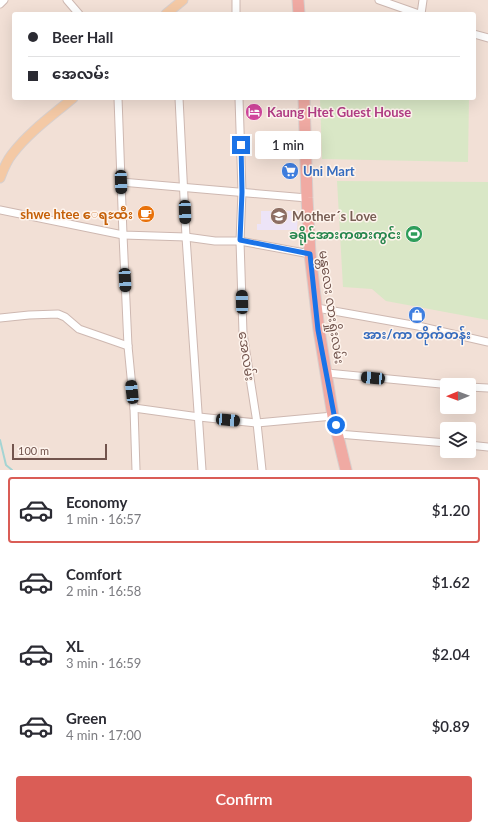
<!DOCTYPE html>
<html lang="en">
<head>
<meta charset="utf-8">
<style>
	:root { --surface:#fff; --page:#f2f2f3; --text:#2b2b33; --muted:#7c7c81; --line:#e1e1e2; --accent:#da5d56 }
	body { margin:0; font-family:Lato,"Noto Sans Myanmar",sans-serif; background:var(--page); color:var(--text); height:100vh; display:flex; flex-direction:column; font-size:15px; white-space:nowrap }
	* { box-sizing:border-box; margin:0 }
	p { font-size:13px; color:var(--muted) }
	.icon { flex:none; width:22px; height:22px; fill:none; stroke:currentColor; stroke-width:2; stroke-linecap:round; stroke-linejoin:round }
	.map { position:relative; height:470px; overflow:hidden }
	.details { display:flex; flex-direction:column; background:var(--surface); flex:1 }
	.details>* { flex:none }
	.guide { position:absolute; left:12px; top:12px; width:464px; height:88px; border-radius:4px; box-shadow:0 4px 16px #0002; display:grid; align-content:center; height:88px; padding:0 16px; background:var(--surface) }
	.needle { width:26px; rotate:269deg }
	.buttons { position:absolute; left:440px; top:378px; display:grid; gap:8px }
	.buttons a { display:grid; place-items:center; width:36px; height:36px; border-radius:4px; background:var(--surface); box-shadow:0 4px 16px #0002; font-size:20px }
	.scale { position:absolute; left:12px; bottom:10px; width:95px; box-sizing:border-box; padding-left:4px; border:2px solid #72544d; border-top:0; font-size:11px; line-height:14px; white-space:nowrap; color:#72544d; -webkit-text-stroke:3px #fef4ed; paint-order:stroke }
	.end { position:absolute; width:18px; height:18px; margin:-9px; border:5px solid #1a73e8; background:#fff; box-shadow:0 0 0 2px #fff }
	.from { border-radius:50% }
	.bubble { position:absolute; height:28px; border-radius:4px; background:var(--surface); box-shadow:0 4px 16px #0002; font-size:13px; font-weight:600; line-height:28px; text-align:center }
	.car { position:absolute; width:12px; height:24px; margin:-12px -6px; border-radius:5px; box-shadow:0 0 3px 1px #0007; background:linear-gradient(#222 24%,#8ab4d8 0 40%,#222 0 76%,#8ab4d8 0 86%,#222 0) }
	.guide b { display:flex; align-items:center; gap:14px; height:38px; font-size:15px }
	.guide b+b { border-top:1px solid var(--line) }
	.guide i { width:10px; height:10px; background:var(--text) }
	ul { padding:7px 0 0; list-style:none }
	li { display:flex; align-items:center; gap:12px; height:66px; margin:0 8px 6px; padding:0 8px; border:2px solid transparent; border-radius:4px }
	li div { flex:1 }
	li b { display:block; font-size:15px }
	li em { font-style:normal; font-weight:600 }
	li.selected { border-color:var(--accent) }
	li>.icon { width:36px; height:36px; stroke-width:1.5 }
	.primary-button { display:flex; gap:8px; margin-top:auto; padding:8px 16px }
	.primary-button a { flex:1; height:46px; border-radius:4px; background:var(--accent); color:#fff; font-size:16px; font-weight:600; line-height:46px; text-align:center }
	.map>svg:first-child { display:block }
	.residential { fill:#f2e0d6; fill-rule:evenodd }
	.education { fill:#ede4f7 }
	.green { fill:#d9e7c6 }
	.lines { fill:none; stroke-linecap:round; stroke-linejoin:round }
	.stream { stroke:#a4d4d3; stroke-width:2 }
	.minor-casing { stroke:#ceb8b1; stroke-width:9 }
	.major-casing { stroke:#d8cfcd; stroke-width:11 }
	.highway-casing { stroke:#d8cfcd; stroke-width:13 }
	.minor { stroke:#fff; stroke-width:7 }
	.major { stroke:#f4c9a5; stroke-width:9 }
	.highway { stroke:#f0aaa3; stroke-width:11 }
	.route { stroke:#1a73e8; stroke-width:5 }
	.labels { text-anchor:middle; stroke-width:3; stroke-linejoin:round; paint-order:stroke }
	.hotel-label { font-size:13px; font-weight:bold; fill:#b23c85; stroke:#fef4ed; text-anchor:start }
	.shop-label { font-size:13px; font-weight:bold; fill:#366cbe; stroke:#fef4ed; text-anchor:start }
	.food-label { font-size:13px; font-weight:bold; fill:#c56008; stroke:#fef4ed; text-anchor:end }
	.education-label { font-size:13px; font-weight:bold; fill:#785e54; stroke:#fef4ed; text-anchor:start }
	.leisure-label { font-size:13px; font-weight:bold; fill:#27864d; stroke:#fef4ed; text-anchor:end }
	.street-label { font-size:13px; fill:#72544d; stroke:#fef4ed }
</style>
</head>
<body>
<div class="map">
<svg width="488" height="470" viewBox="0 0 488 470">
	<rect width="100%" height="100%" fill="#fbf0e7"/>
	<path class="residential" d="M0 0H488V470H0ZM14 14H474V98H14ZM447 385H469V407H447ZM447 429H469V451H447Z"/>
	<polygon class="education" points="261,211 298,211 297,230 257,230 257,224 261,224"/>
	<g class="green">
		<polygon points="320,98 469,98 468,162 322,159"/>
		<polygon points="337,181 488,182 488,320 386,301 372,289 343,287"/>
	</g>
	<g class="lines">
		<polyline class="stream" points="0,440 6,465 12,470"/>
		<defs>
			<g id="minor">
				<polyline points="67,0 79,14"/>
				<polyline points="236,0 236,14"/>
				<polyline points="379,0 419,14"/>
				<polyline points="0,4 4,0"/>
				<polyline points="421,14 423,0"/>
				<polyline points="474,34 488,38"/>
				<polyline points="118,98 123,235 128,346 134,408 136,470"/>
				<polyline points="179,98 186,237 202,470"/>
				<polyline points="239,98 242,192 240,241 243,333 257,423 262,470"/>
				<polyline points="121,182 307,198"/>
				<polyline points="0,210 123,235 186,237 215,241 240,241 310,254"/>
				<polyline points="317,308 418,326 488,342"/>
				<polyline points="0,318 29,315 58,314 65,317 79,329 128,346"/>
				<polyline points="327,373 451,385"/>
				<polyline points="469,387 488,388"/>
				<polyline points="134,408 199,417 257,423 333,416"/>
				<polyline points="338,434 447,443"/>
				<polyline points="469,445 488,447"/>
			</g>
			<g id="major">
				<polyline points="166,14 183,0"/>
				<path d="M0 178C3 170 7 160 13 153 29 132 53 115 73 98"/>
			</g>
			<g id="highway">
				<polyline points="298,0 299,14"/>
				<polyline points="304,98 307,198 310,254 319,330 333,416 346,470"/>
			</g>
		</defs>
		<use href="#minor" class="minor-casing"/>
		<use href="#major" class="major-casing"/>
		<use href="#highway" class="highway-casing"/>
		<use href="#minor" class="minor"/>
		<use href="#major" class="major"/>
		<use href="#highway" class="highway"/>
	</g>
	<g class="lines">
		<polyline class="route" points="241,145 242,192 240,240 310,254 318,330 336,425"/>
	</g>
	<defs>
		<symbol id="hotel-disc" viewBox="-11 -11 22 22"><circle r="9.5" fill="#d1479c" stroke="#fef4ed"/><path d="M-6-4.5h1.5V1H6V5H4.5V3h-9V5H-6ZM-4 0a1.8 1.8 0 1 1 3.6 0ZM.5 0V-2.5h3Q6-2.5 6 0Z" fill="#fff"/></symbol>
		<symbol id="supermarket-disc" viewBox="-11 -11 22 22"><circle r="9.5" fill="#3f7fe0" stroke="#fef4ed"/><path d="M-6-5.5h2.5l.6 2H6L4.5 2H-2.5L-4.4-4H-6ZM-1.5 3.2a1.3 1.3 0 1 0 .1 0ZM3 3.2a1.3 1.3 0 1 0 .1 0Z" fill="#fff"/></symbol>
		<symbol id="cafe-disc" viewBox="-11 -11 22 22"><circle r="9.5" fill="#e8710a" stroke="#fef4ed"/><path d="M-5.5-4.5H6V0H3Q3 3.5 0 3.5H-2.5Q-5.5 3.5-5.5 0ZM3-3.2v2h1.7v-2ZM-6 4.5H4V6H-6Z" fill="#fff"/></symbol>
		<symbol id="school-disc" viewBox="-11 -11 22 22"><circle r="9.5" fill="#8d6e63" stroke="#fef4ed"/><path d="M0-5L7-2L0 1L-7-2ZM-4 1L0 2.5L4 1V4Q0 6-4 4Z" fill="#fff"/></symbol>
		<symbol id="stadium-disc" viewBox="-11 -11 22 22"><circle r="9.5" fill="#2e9e5b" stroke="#fef4ed"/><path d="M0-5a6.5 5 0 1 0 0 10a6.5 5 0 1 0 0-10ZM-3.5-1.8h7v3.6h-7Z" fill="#fff"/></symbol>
		<symbol id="shop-disc" viewBox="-11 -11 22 22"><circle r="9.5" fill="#3f7fe0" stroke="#fef4ed"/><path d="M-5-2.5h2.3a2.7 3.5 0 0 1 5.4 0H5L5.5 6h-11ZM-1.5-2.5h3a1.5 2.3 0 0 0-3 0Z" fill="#fff"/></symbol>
	</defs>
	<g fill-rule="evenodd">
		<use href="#hotel-disc" x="244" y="102" width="20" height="20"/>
		<use href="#supermarket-disc" x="280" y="161" width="20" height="20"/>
		<use href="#cafe-disc" x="136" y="204" width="20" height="20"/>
		<use href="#school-disc" x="269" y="206" width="20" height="20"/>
		<use href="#stadium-disc" x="404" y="224" width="20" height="20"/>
		<use href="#shop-disc" x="407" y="305" width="20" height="20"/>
	</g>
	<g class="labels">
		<g class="hotel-label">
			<text x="267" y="117">Kaung Htet Guest House</text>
		</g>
		<g class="shop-label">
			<text x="303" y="176">Uni Mart</text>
			<text x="417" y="339" text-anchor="middle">အား/ကာ တိုက်တန်း</text>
		</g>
		<g class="food-label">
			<text x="133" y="219">shwe htee ေရႊထီး</text>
		</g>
		<g class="education-label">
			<text x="292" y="221">Mother´s Love</text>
		</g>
		<g class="leisure-label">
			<text x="401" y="239">ခရိုင်အားကစားကွင်း</text>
		</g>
		<g class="street-label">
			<text transform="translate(332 307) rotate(82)" y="5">မန္တလေး လားရှိုးလမ်း</text>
			<text transform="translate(247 356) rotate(82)" y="5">အေလမ်း</text>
		</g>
	</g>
</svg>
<div class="buttons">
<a><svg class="needle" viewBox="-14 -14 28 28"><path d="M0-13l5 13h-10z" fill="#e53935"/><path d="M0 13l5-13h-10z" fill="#7c7c81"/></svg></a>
<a><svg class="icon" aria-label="layers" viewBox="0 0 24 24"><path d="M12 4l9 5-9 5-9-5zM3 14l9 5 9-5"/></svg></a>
</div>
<div class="scale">100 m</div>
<i class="end from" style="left:336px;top:425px"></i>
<i class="end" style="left:241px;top:145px"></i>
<div class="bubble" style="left:255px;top:131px;width:66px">1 min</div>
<i class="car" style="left:121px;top:182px;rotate:178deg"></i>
<i class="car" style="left:185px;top:212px;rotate:178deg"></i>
<i class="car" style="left:125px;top:280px;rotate:177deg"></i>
<i class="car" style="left:242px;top:302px;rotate:359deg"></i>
<i class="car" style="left:373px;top:378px;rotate:275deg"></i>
<i class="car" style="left:132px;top:392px;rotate:354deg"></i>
<i class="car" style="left:228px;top:420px;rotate:95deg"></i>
<div class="guide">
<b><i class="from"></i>Beer Hall</b>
<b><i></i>အေလမ်း</b>
</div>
</div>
<section class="details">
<ul>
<li class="selected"><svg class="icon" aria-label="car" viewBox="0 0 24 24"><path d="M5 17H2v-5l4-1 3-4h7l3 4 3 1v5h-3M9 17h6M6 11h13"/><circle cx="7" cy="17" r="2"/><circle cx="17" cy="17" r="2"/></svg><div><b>Economy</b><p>1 min · 16:57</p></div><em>$1.20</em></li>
<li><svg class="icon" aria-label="car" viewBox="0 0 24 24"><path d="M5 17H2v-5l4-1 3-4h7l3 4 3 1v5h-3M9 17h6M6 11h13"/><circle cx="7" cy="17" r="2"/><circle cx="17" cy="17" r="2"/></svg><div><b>Comfort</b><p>2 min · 16:58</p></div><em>$1.62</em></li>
<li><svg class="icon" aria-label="car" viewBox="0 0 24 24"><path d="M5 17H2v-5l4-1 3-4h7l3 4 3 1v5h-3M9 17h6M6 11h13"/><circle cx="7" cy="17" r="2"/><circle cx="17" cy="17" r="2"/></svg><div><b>XL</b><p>3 min · 16:59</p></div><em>$2.04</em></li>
<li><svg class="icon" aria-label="car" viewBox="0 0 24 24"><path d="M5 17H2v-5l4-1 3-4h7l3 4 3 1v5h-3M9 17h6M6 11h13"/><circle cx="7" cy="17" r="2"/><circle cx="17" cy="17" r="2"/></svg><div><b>Green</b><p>4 min · 17:00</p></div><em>$0.89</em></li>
</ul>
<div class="primary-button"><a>Confirm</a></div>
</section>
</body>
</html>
